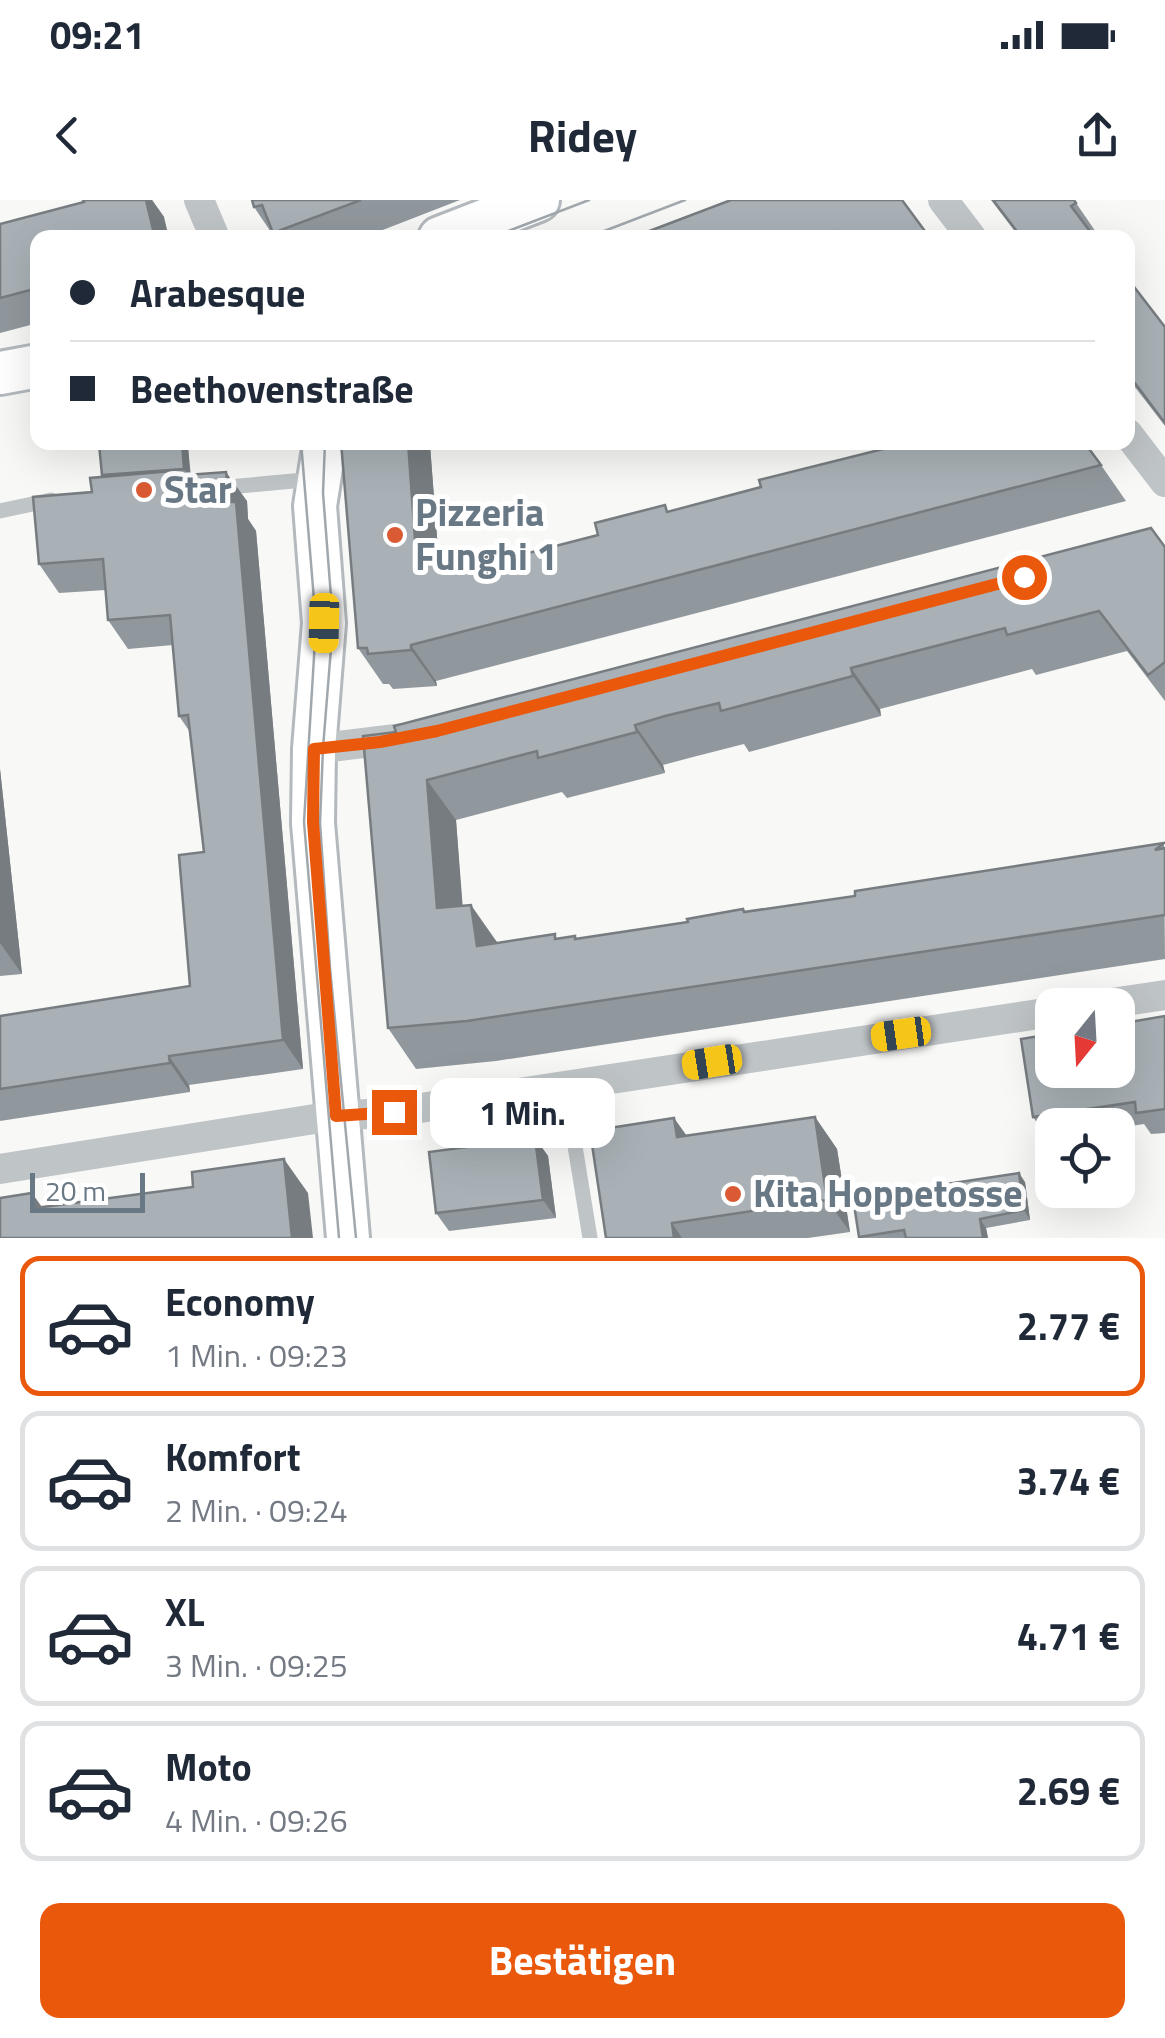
<!DOCTYPE html>
<html lang="de">
<head>
<meta charset="utf-8">
<style>
	:root { --surface:#fff; --page:#f6f6f7; --text:#1f2937; --muted:#747a83; --line:#e0e1e3; --accent:#ea580c }
	body { margin:0; font-family:"Titillium Web",sans-serif; background:var(--page); color:var(--text); height:100vh; display:flex; flex-direction:column; font-size:38px; white-space:nowrap }
	* { box-sizing:border-box; margin:0 }
	p { font-size:32px; color:var(--muted) }
	.icon { flex:none; width:55px; height:55px; fill:none; stroke:currentColor; stroke-width:2; stroke-linecap:round; stroke-linejoin:round }
	.map { position:relative; height:1038px; overflow:hidden }
	.drawer { display:flex; flex-direction:column; background:var(--surface); flex:1 }
	.drawer>* { flex:none }
	.hud { position:absolute; left:30px; top:30px; width:1105px; height:220px; border-radius:20px; box-shadow:0 10px 40px #0002; display:grid; align-content:center; height:220px; padding:0 40px; background:var(--surface) }
	.needle { width:65px; rotate:198deg }
	.fabs { position:absolute; left:1035px; top:788px; display:grid; gap:20px }
	.fabs a { display:grid; place-items:center; width:100px; height:100px; border-radius:20px; background:var(--surface); box-shadow:0 10px 40px #0002; font-size:50px }
	.scale { position:absolute; left:30px; bottom:25px; width:115px; box-sizing:border-box; padding-left:10px; border:5px solid #697885; border-top:0; font-size:28px; line-height:35px; white-space:nowrap; color:#697885; -webkit-text-stroke:8px #fff; paint-order:stroke }
	.end { position:absolute; width:45px; height:45px; margin:-22px; border:12px solid #ea580c; background:#fff; box-shadow:0 0 0 5px #fff }
	.from { border-radius:50% }
	.bubble { position:absolute; height:70px; border-radius:20px; background:var(--surface); box-shadow:0 10px 40px #0002; font-size:32px; font-weight:700; line-height:70px; text-align:center }
	.car { position:absolute; width:30px; height:60px; margin:-30px -15px; border-radius:12px; box-shadow:0 0 8px 2px #0007; background:linear-gradient(#f5c518 24%,#345 0 40%,#f5c518 0 76%,#345 0 86%,#f5c518 0) }
	.hud b { display:flex; align-items:center; gap:35px; height:95px; font-size:38px }
	.hud b+b { border-top:2px solid var(--line) }
	.hud i { width:25px; height:25px; background:var(--text) }
	ul { padding:18px 0 0; list-style:none }
	li { display:flex; align-items:center; gap:30px; height:140px; margin:0 20px 15px; padding:0 20px; border:5px solid var(--line); border-radius:20px }
	li div { flex:1 }
	li b { display:block; font-size:38px }
	li em { font-style:normal; font-weight:700 }
	li.on { border-color:var(--accent) }
	li>.icon { width:90px; height:90px; stroke-width:1.5 }
	.button { display:flex; gap:20px; margin-top:auto; padding:20px 40px }
	.button a { flex:1; height:115px; border-radius:20px; background:var(--accent); color:#fff; font-size:40px; font-weight:700; line-height:115px; text-align:center }
	.status { display:flex; justify-content:space-between; align-items:center; height:70px; padding:0 50px; background:var(--surface); direction:ltr }
	.status svg { height:28px; fill:currentColor }
	header { display:flex; justify-content:space-between; align-items:center; height:130px; padding:0 40px; background:var(--surface); font-size:45px; font-weight:700 }
	.map>svg:first-child { display:block }
	.lines { fill:none; stroke-linecap:round; stroke-linejoin:round }
	.secondary-casing { stroke:#b4b9be; stroke-width:48 }
	.lane { stroke:#bfc4c7; stroke-width:15 }
	.street { stroke:#bfc4c7; stroke-width:30 }
	.secondary { stroke:#fff; stroke-width:42 }
	.tram { stroke:#a1a8ad; stroke-width:2.5 }
	.wall { fill:#91989d }
	.shaded-wall { fill:#767c7f }
	.building { fill:#a9b1b6; stroke:#767c7f; stroke-width:2.5 }
	.route { stroke:#ea580c; stroke-width:12 }
	.poi-dot { fill:#da5b33; stroke:#fff; stroke-width:4 }
	.labels { text-anchor:middle; stroke-width:10; stroke-linejoin:round; paint-order:stroke }
	.poi-label { font-size:38px; font-weight:bold; fill:#697885; stroke:#fff; text-anchor:start }
</style>
</head>
<body>
<div class="status"><b>09:21</b><svg viewBox="0 0 49 12"><path d="M0 12V9h3v3zM5 12V6h3v6zM10 12V3h3v9zM15 12V0h3v12zM26 1h20v11H26zM47 4h2v5h-2z"/></svg></div>
<header><svg class="icon" aria-label="back" viewBox="0 0 24 24"><path d="M15 5l-7 7 7 7"/></svg>Ridey<svg class="icon" aria-label="share" viewBox="0 0 24 24"><path d="M12 15V3M7 8l5-5 5 5M5 13v7h14v-7"/></svg></header>
<div class="map">
<svg width="1165" height="1038" viewBox="0 0 1165 1038">
	<rect width="100%" height="100%" fill="#f8f8f6"/>
	<g class="lines">
		<defs>
			<g id="secondary">
				<polyline points="440,38 538,0"/>
				<polyline points="0,173 38,166"/>
				<polyline points="325,242 315,306 324,423 314,549 313,623 348,1038"/>
			</g>
		</defs>
		<use href="#secondary" class="secondary-casing"/>
		<g class="lane">
			<polyline points="218,288 304,280"/>
			<polyline points="0,311 51,300"/>
			<polyline points="565,885 590,1038"/>
		</g>
		<g class="street">
			<polyline points="199,0 215,38"/>
			<polyline points="943,0 972,38"/>
			<polyline points="1128,234 1165,282"/>
			<polyline points="314,549 404,538"/>
			<polyline points="1098,805 1165,795"/>
			<polyline points="0,969 327,917 394,912 1052,812"/>
		</g>
		<use href="#secondary" class="secondary"/>
		<g class="tram">
			<polyline points="490,38 589,0"/>
			<polyline points="586,38 685,0"/>
			<polyline points="301,242 316,424 304,622 339,1038"/>
			<polyline points="325,242 323,293 333,423 323,548 320,623 330,768 356,1038"/>
		</g>
	</g>
	<g class="wall">
		<polygon points="83,0 152,0 164,17 38,38 38,123 0,133 0,24 84,2"/>
		<polygon points="252,0 460,0 362,38 275,38 254,7"/>
		<polygon points="731,0 930,38 631,38"/>
		<polygon points="991,0 1074,0 1100,38 1020,38"/>
		<polygon points="1128,79 1165,127 1165,226 1128,178"/>
		<polygon points="115,242 185,242 188,247 190,274 247,301 248,319 256,331 303,869 189,885 190,892 0,921 0,816 190,786 204,652 190,532 179,516 173,445 128,449 108,420 106,390 59,393 39,364 103,277 102,275"/>
		<polygon points="341,242 437,242 430,245 439,362 481,351 485,357 516,349 520,356 598,335 669,311 1101,265 1126,301 436,481 437,486 393,489 389,484 383,484 358,448"/>
		<polygon points="1165,347 1165,501 1127,451 1036,475 1032,469 880,509 881,516 749,552 744,544 693,557 663,565 665,573 567,598 562,592 456,620 462,706 498,743 557,738 577,739 688,722 745,712 855,696 1164,643 1165,759 496,861 416,869 388,828 396,532"/>
		<polygon points="0,569 22,774 0,776"/>
		<polygon points="1165,816 1165,933 1151,934 1144,924 1118,928 1118,925 1052,925 1052,938 1048,939 1033,917"/>
		<polygon points="815,917 837,949 850,1032 808,1038 606,1038 686,936"/>
		<polygon points="535,938 548,956 556,1018 449,1031 436,1013"/>
		<polygon points="1025,982 1030,1020 986,1028 988,1038 860,1038 859,1037"/>
	</g>
	<g class="shaded-wall">
		<polygon points="146,0 152,0 164,17 169,38 155,38"/>
		<polygon points="182,242 185,242 188,247 191,278 184,269"/>
		<polygon points="408,242 429,242 430,245 442,403 417,368"/>
		<polygon points="226,272 247,301 248,319 256,331 303,869 283,840"/>
		<polygon points="411,445 436,481 437,486 411,450"/>
		<polygon points="851,468 880,509 881,516 853,476"/>
		<polygon points="635,525 663,565 665,573 637,532"/>
		<polygon points="0,569 22,774 0,743"/>
		<polygon points="427,580 456,620 466,749 437,708"/>
		<polygon points="471,705 499,745 477,746"/>
		<polygon points="169,856 189,885 190,892 170,863"/>
		<polygon points="815,917 837,949 850,1032 827,1000"/>
		<polygon points="674,918 697,950 677,937"/>
		<polygon points="535,938 548,956 556,1018 543,1000"/>
		<polygon points="284,959 308,993 313,1038 292,1038"/>
		<polygon points="1019,973 1025,982 1030,1020 1024,1010"/>
		<polygon points="32,993 56,1027 35,1008"/>
		<polygon points="980,1019 986,1028 988,1038 983,1038"/>
		<polygon points="672,1023 682,1038 674,1038"/>
	</g>
	<g class="building">
		<polygon points="83,0 146,0 155,38 38,38 38,88 0,98 0,24 84,2"/>
		<polygon points="252,0 361,0 273,33 262,5 254,7"/>
		<polygon points="731,0 902,0 930,38 839,38 834,31 815,38 631,38"/>
		<polygon points="993,0 1074,0 1076,3 1071,6 1095,38 1022,38"/>
		<polygon points="1128,79 1165,127 1165,223 1128,174"/>
		<polygon points="115,242 182,242 184,269 102,275 99,244"/>
		<polygon points="341,242 408,242 417,368 481,351 482,358 516,349 517,356 598,335 595,323 665,305 667,312 761,287 759,280 911,242 1084,242 1101,265 411,445 411,450 368,454 367,448 358,448"/>
		<polygon points="172,271 173,276 226,272 229,302 236,302 283,840 169,856 170,863 0,889 0,816 190,786 179,655 204,652 188,515 179,516 170,415 108,420 103,359 39,364 33,297 92,292 90,278"/>
		<polygon points="1151,328 1165,347 1165,462 1148,475 1099,411 1007,435 1005,428 851,468 853,476 721,511 719,503 665,516 635,525 637,532 538,558 537,551 427,580 437,708 471,705 477,746 555,734 555,739 575,736 575,739 688,722 687,719 743,709 744,712 855,696 855,691 1164,643 1155,650 1165,648 1165,715 467,821 388,828 363,536 396,532 394,526"/>
		<polygon points="1165,816 1165,909 1136,913 1135,902 1033,917 1021,839 1052,834 1052,870 1118,870 1118,824"/>
		<polygon points="815,917 827,1000 672,1023 674,1038 606,1038 590,931 674,918 677,937"/>
		<polygon points="535,938 543,1000 436,1013 429,952"/>
		<polygon points="284,959 292,1038 0,1038 0,998 32,993 35,1008 193,987 192,972"/>
		<polygon points="1019,973 1024,1010 980,1019 983,1038 906,1038 904,1030 859,1037 853,998"/>
	</g>
	<g class="lines">
		<polyline class="route" points="394,912 336,916 313,622 314,549 380,542 437,531 1024,377"/>
	</g>
	<g class="poi-dot">
		<circle cx="144" cy="290" r="10"/>
		<circle cx="395" cy="335" r="10"/>
		<circle cx="733" cy="994" r="10"/>
	</g>
	<g class="labels">
		<g class="poi-label">
			<text x="164" y="303">Star</text>
			<text x="415" y="326">Pizzeria<tspan x="415" dy="44">Funghi 1</tspan></text>
			<text x="753" y="1007">Kita Hoppetosse</text>
		</g>
	</g>
</svg>
<div class="fabs">
<a><svg class="needle" viewBox="-14 -14 28 28"><path d="M0-13l5 13h-10z" fill="#e53935"/><path d="M0 13l5-13h-10z" fill="#747a83"/></svg></a>
<a><svg class="icon" aria-label="locate" viewBox="0 0 24 24"><circle cx="12" cy="12" r="6"/><path d="M12 2v4M12 18v4M2 12h4M18 12h4"/></svg></a>
</div>
<div class="scale">20 m</div>
<i class="end from" style="left:1024px;top:377px"></i>
<i class="end" style="left:394px;top:912px"></i>
<div class="bubble" style="left:430px;top:878px;width:185px">1 Min.</div>
<i class="car" style="left:324px;top:423px;rotate:181deg"></i>
<i class="car" style="left:901px;top:834px;rotate:262deg"></i>
<i class="car" style="left:712px;top:862px;rotate:261deg"></i>
<div class="hud">
<b><i class="from"></i>Arabesque</b>
<b><i></i>Beethovenstraße</b>
</div>
</div>
<section class="drawer">
<ul>
<li class="on"><svg class="icon" aria-label="car" viewBox="0 0 24 24"><path d="M5 17H2v-5l4-1 3-4h7l3 4 3 1v5h-3M9 17h6M6 11h13"/><circle cx="7" cy="17" r="2"/><circle cx="17" cy="17" r="2"/></svg><div><b>Economy</b><p>1 Min. · 09:23</p></div><em>2.77 €</em></li>
<li><svg class="icon" aria-label="car" viewBox="0 0 24 24"><path d="M5 17H2v-5l4-1 3-4h7l3 4 3 1v5h-3M9 17h6M6 11h13"/><circle cx="7" cy="17" r="2"/><circle cx="17" cy="17" r="2"/></svg><div><b>Komfort</b><p>2 Min. · 09:24</p></div><em>3.74 €</em></li>
<li><svg class="icon" aria-label="car" viewBox="0 0 24 24"><path d="M5 17H2v-5l4-1 3-4h7l3 4 3 1v5h-3M9 17h6M6 11h13"/><circle cx="7" cy="17" r="2"/><circle cx="17" cy="17" r="2"/></svg><div><b>XL</b><p>3 Min. · 09:25</p></div><em>4.71 €</em></li>
<li><svg class="icon" aria-label="car" viewBox="0 0 24 24"><path d="M5 17H2v-5l4-1 3-4h7l3 4 3 1v5h-3M9 17h6M6 11h13"/><circle cx="7" cy="17" r="2"/><circle cx="17" cy="17" r="2"/></svg><div><b>Moto</b><p>4 Min. · 09:26</p></div><em>2.69 €</em></li>
</ul>
<div class="button"><a>Bestätigen</a></div>
</section>
</body>
</html>
